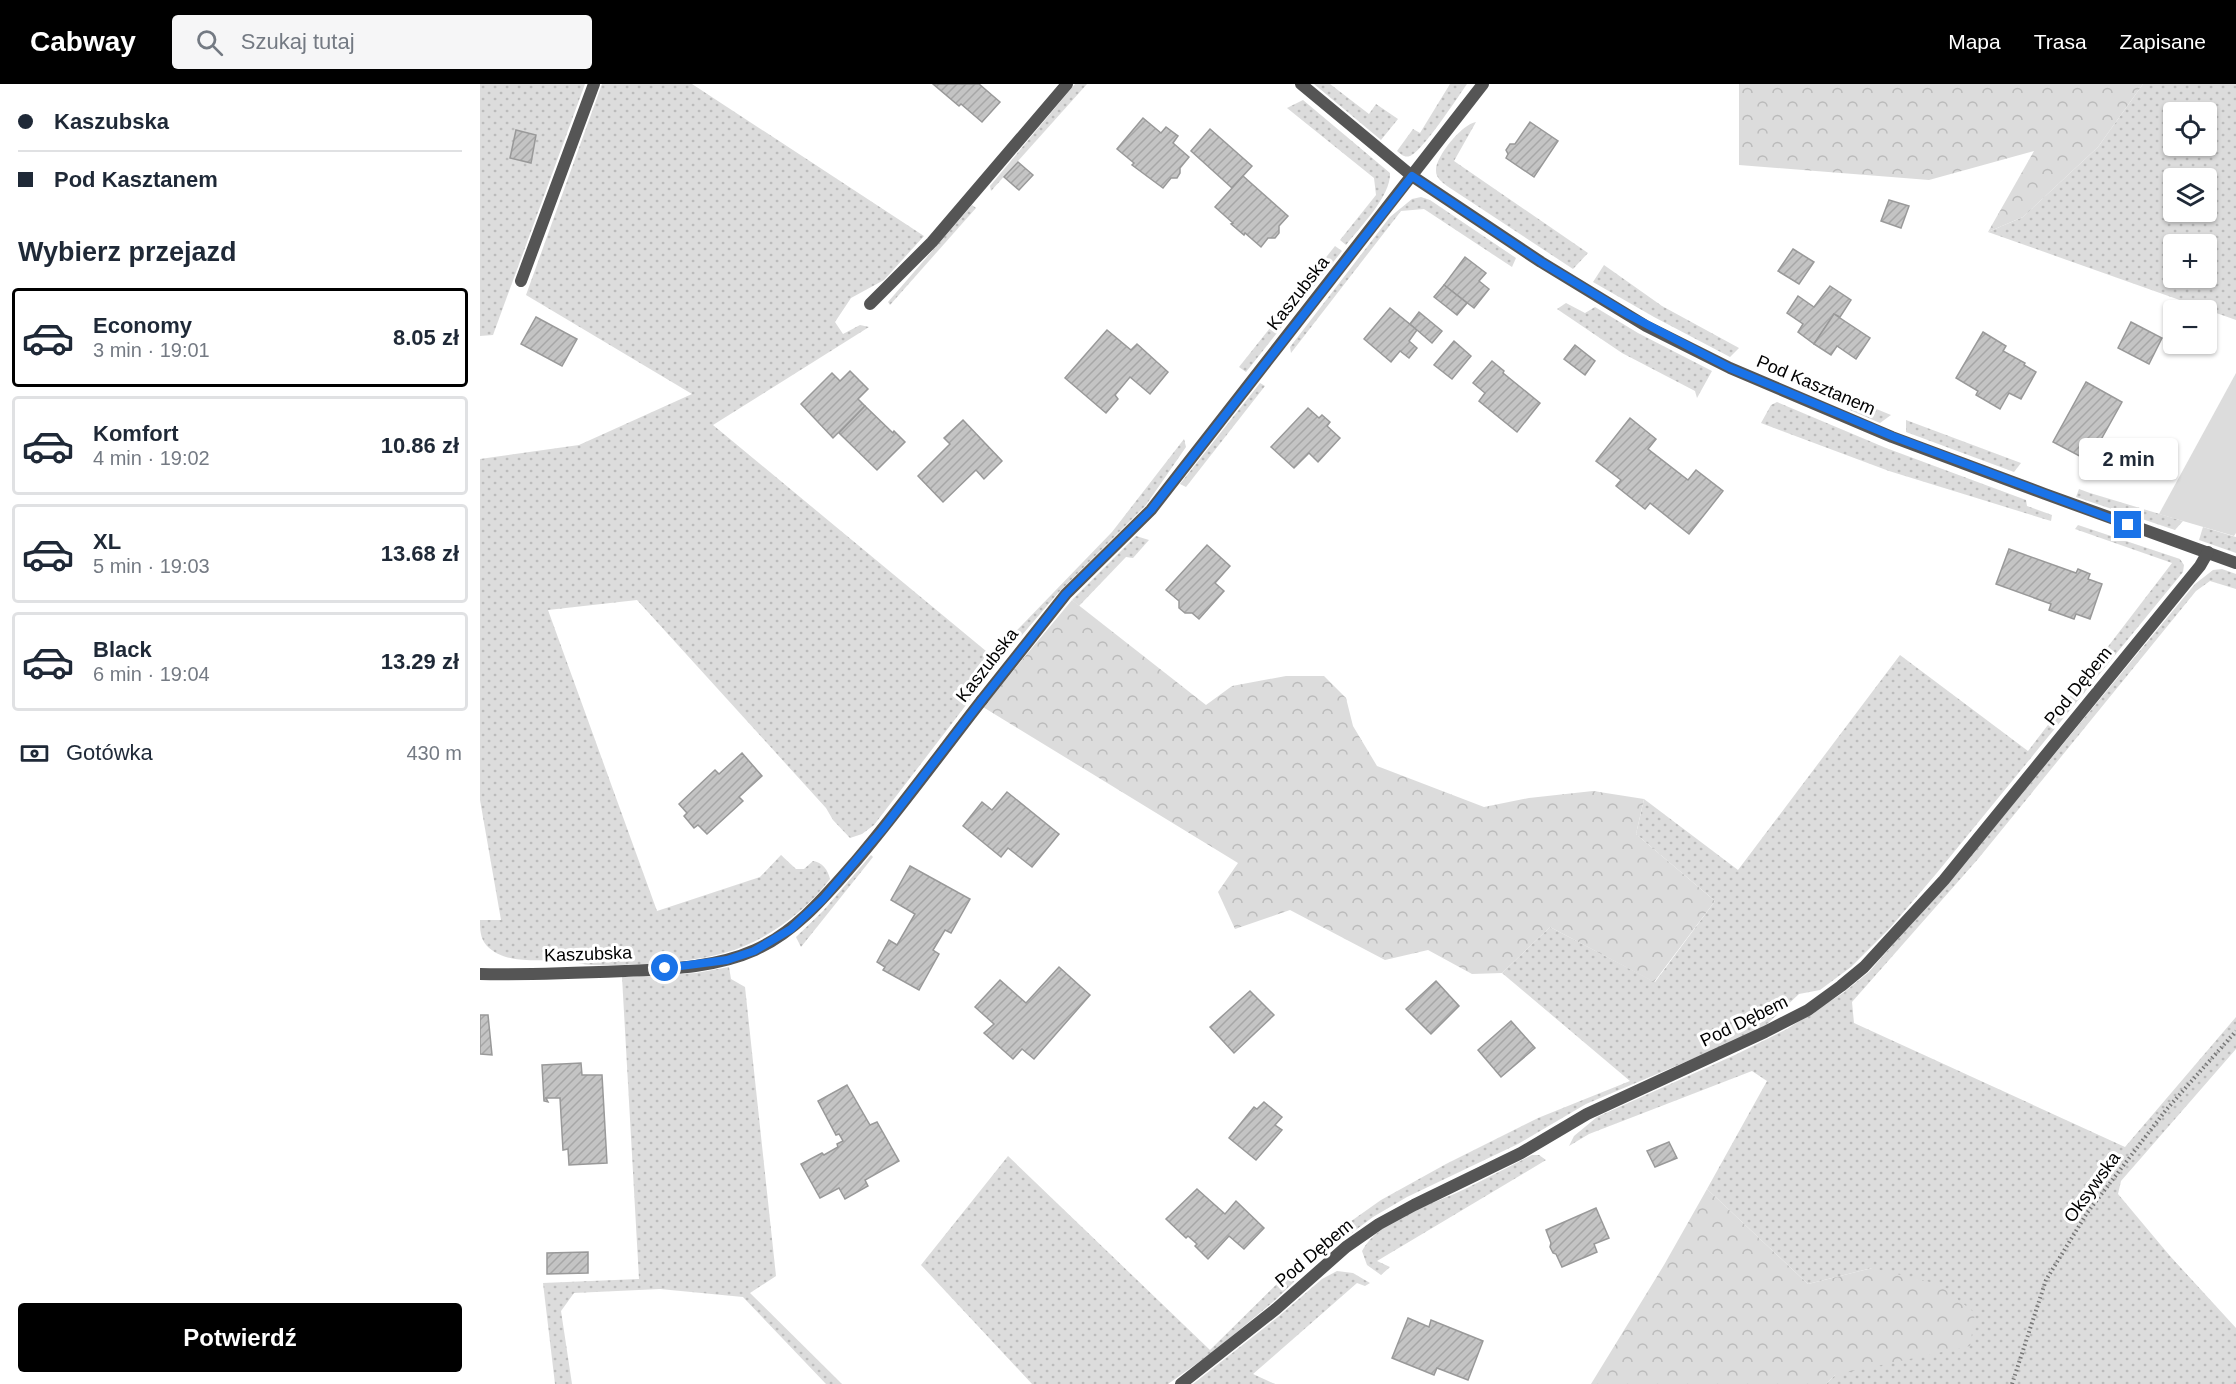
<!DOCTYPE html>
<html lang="pl">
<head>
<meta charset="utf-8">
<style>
	:root { --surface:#fff; --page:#f6f6f7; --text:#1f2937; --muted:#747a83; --line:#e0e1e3; --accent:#000 }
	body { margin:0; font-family:Helvetica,sans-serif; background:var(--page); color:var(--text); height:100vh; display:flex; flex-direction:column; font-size:22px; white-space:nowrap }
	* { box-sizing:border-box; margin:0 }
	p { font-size:20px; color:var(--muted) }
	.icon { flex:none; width:33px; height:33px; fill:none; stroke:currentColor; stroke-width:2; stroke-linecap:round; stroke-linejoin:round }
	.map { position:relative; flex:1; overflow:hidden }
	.side { display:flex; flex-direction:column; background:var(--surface); width:480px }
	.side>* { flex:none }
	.hud { display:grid; align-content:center; height:132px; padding:0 18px; background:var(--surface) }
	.tools { position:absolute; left:1683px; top:18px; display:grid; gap:12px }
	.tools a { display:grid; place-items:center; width:54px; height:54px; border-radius:6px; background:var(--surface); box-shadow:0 2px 4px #0004; font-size:30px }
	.end { position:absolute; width:27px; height:27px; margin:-14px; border:8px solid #1a73e8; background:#fff; box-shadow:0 0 0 3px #fff }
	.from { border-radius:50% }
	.bubble { position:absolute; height:42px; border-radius:6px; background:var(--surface); box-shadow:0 2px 4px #0004; font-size:20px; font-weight:800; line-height:42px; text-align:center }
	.hud b { display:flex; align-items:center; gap:21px; height:57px; font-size:22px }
	.hud b+b { border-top:2px solid var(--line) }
	.hud i { width:15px; height:15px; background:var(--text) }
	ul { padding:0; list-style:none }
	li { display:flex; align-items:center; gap:18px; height:99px; margin:0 12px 9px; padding:0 6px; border:3px solid var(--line); border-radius:6px }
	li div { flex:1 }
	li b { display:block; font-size:22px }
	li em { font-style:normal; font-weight:800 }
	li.selected { border-color:var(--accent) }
	li>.icon { width:54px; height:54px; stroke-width:1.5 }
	h2 { padding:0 18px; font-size:27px; line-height:72px }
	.pay { display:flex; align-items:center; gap:15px; height:66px; padding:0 18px; font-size:22px }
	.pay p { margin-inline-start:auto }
	.action { display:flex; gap:12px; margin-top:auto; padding:12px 18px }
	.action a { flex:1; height:69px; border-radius:6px; background:var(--accent); color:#fff; font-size:24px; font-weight:800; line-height:69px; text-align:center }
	header { display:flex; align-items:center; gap:36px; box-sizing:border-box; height:84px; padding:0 30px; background:var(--accent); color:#fff }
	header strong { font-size:28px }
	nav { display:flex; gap:33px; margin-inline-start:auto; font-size:21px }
	.search { width:420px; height:54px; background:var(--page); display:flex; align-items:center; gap:15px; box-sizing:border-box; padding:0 21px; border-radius:6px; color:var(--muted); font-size:22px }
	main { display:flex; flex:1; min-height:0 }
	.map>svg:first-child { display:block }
	.grass { fill:url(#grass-dots); fill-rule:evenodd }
	.forest { fill:url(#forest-crowns) }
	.park { fill:#dcdcdc }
	.building { fill:url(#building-hatch); stroke:#999; stroke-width:1.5 }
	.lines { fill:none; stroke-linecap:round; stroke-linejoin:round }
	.path { stroke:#777; stroke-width:4; stroke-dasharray:1.5 3; stroke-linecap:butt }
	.service { stroke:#555; stroke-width:12 }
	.minor { stroke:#555; stroke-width:12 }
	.route { stroke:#1a73e8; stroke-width:8 }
	.labels { text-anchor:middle; stroke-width:6; stroke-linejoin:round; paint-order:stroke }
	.street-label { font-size:18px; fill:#000; stroke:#fff }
</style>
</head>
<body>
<header>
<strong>Cabway</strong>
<div class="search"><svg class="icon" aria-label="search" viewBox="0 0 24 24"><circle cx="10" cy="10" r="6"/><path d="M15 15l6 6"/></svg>Szukaj tutaj</div>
<nav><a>Mapa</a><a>Trasa</a><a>Zapisane</a></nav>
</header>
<main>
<section class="side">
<div class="hud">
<b><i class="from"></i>Kaszubska</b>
<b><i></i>Pod Kasztanem</b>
</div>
<h2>Wybierz przejazd</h2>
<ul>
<li class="selected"><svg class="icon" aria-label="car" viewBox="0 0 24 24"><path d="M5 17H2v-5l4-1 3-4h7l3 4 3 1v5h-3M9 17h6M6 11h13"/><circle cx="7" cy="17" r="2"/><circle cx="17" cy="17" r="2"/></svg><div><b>Economy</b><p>3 min · 19:01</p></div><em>8.05 zł</em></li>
<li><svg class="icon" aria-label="car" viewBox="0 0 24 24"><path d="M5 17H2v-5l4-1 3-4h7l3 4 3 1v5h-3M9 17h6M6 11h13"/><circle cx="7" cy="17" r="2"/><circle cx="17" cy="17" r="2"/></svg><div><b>Komfort</b><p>4 min · 19:02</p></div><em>10.86 zł</em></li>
<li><svg class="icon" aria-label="car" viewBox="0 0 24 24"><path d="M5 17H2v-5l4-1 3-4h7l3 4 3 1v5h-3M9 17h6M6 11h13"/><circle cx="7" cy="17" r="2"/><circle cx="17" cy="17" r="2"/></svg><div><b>XL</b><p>5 min · 19:03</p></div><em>13.68 zł</em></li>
<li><svg class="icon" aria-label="car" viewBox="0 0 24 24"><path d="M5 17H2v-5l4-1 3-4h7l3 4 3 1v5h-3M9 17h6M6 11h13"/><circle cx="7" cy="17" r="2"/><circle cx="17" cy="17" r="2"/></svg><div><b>Black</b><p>6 min · 19:04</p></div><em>13.29 zł</em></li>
</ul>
<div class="pay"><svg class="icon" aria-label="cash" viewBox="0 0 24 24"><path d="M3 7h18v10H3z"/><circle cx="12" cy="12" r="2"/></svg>Gotówka<p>430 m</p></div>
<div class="action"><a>Potwierdź</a></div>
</section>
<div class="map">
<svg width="1756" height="1300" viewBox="0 0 1756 1300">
	<defs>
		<pattern id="grass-dots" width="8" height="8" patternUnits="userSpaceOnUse" patternTransform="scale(1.5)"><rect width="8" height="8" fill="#dcdcdc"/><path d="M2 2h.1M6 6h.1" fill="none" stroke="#bbb" stroke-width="1.8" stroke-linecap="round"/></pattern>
		<pattern id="forest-crowns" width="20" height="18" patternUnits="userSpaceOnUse" patternTransform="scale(1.5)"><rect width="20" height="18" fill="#dcdcdc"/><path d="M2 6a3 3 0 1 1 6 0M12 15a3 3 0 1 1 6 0" fill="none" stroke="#bbb"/></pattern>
		<pattern id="building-hatch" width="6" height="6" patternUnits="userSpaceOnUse" patternTransform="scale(1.5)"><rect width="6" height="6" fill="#c4c4c4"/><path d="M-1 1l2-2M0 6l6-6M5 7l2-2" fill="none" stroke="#a7a7a7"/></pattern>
	</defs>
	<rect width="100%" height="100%" fill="#fff"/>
	<g class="grass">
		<polygon points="0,0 105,0 13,251 0,252"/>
		<path d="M122 0H212L444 152 404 196 371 214 355 238 363 250 380 241 389 243 233 341 512 572 632 448 704 355 706 363 666 421 578 509 519 578 394 741 382 750 370 754 353 736 346 724 157 516 68 526 177 827 280 793 301 771 316 785H324L333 777C342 778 348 786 350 795 324 829 285 858 244 869 210 879 148 882 112 881 103 881 94 877 85 877 60 874 27 882 7 862 0 854 0 846 0 836H21L0 716V375L99 361 212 310 46 211Z"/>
		<polygon points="595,0 607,0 511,107 510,102"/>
		<polygon points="834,0 850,0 889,30 896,20 918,35 901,56"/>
		<path d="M970 0H987C977 14 943 67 930 72 924 74 921 70 917 67L933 45 940 49Z"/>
		<path d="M1663 0H1756V236L1508 148 1543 133 1618 63ZM1694 28H1726V62H1694ZM1694 94H1726V128H1694ZM1694 160H1726V194H1694Z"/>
		<path d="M823 16 910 89C911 112 880 143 866 161L860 156 896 111 894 94 807 24Z"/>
		<path d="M996 38 974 77 1108 169 1093 185 967 102C962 98 956 94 956 87 955 73 982 40 996 38Z"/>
		<polygon points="941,113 950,116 1036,174 1032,183 944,125 921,127 811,269 810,263 910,133 932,115"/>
		<polygon points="492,121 496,124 410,221 408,218"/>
		<polygon points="855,162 862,167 766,288 759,283"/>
		<polygon points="1124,181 1182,222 1259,264 1250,273 1174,233 1113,198"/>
		<polygon points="1086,219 1105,229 1115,223 1158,249 1232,287 1217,314 1215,307 1142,269 1077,225"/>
		<polygon points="780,299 785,302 706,403 700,400"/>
		<polygon points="1372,315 1411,331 1400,339 1370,326"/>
		<polygon points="1297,318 1406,364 1546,416 1547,422 1572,431 1571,437 1409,387 1281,339 1291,321"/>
		<polygon points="1426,336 1541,379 1534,388 1426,348"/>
		<polygon points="1599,405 1610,409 1703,437 1695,446 1596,413"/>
		<polygon points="1598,441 1700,475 1704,481 1703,488 1456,790 1410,844 1371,883 1340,906 1319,910 1285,942 1236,965 1106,1020 1038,1060 927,1113 893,1133 841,1172 833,1164 901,1116 966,1080 1058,1034 1150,997 1022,889 1070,843 1175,898 1235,817 1156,750 1164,715 1258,786 1420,571 1548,667 1692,479 1595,445"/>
		<polygon points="1723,443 1756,453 1756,469 1719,456"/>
		<polygon points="656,452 669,456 653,474 646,473 599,522 592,516"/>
		<polygon points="1742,485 1756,490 1756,505 1730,497 1716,507 1498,775 1372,918 1374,939 1645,1063 1756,933 1756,965 1641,1097 1638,1110 1690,1172 1756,1244 1756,1300 1346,1300 1355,1291 1392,1184 1328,1200 1227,1105 1287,997 1272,987 1109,1050 1089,1062 1094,1052 1117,1033 1257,970 1307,945 1363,909 1389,888 1493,769 1715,500 1733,486"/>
		<polygon points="391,771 393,773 321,863 316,853 343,827"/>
		<polygon points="249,883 251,895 265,903 296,1192 270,1209 362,1300 346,1300 263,1213 180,1205 94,1209 81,1227 92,1300 75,1300 63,1199 159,1195 142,893 216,889"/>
		<path d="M1052 1071H1059L1066 1076 897 1177 910 1183 901 1191 887 1181 882 1167C899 1135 954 1120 985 1105 1008 1094 1030 1082 1052 1071Z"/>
		<polygon points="528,1072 730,1266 810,1187 816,1191 814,1198 793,1218 733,1268 688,1300 552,1300 441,1181"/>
		<polygon points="857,1187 873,1189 890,1199 885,1202 877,1199 773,1290 795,1300 713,1300 798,1233 842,1195"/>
	</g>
	<g class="forest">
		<polygon points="1259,0 1663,0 1618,63 1543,133 1508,148 1554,67 1449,96 1259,81"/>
		<polygon points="592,516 726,621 752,602 806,592 844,592 866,614 873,642 897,682 1004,723 1049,714 1113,707 1164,715 1156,750 1235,817 1174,898 1070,843 1022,889 992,890 948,866 905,876 810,826 755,845 738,808 758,779 503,623"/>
		<polygon points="1227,1105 1328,1200 1392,1184 1458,1200 1495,1229 1490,1262 1355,1291 1346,1300 1111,1300 1184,1181"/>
	</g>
	<polygon class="park" points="1756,289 1756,449 1754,452 1679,430"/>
	<g class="building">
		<polygon points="453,0 499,0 520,18 502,38 481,20 479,22"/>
		<polygon points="663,34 681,49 686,43 698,52 693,59 709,73 700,84 700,89 697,94 691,94 683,104 652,81 654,79 637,65"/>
		<polygon points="1050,38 1078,57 1054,93 1026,74 1028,70 1026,66 1030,60 1035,60"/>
		<polygon points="730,45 772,82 752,104 711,67"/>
		<polygon points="36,46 56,51 51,79 30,74"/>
		<polygon points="538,78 553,91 539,106 524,93"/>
		<polygon points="763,92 808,132 799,142 799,149 795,154 788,154 781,163 765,149 764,151 751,140 753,139 735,123"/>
		<polygon points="1409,116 1429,122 1421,144 1401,137"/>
		<polygon points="1313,165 1334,178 1319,200 1298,187"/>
		<polygon points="985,173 1006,189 999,197 1009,205 994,224 964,201"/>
		<polygon points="964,201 987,219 977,231 954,213"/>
		<polygon points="1350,202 1371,216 1360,233 1354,230 1334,260 1318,248 1323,240 1307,229 1318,212 1334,223"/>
		<polygon points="910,224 937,246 929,257 937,264 929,274 920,267 911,278 884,255"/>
		<polygon points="939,228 962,247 952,259 930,240"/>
		<polygon points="1354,230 1390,254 1376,275 1357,262 1351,271 1334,260"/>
		<polygon points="56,233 97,255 82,282 41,260"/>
		<polygon points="1651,238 1682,254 1669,280 1638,264"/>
		<polygon points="627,246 651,266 657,260 688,288 670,310 650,293 635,311 638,315 626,329 585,294"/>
		<polygon points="1503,248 1526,262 1523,267 1545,279 1544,281 1556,288 1541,315 1529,309 1520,325 1496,311 1498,307 1476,294"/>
		<polygon points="974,257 991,272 972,295 954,281"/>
		<polygon points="1095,261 1115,277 1105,291 1084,275"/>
		<polygon points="1012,277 1024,287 1023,289 1060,319 1037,348 999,317 1005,309 993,299"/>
		<polygon points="370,287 388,305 378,315 385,322 353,354 321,320 352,289 360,297"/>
		<polygon points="1606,298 1642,318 1609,377 1573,358"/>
		<polygon points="385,322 413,349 414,347 425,358 397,386 359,349"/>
		<polygon points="828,324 839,334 842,331 850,338 847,342 860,354 838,378 829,369 814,384 791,363"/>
		<polygon points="1150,334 1176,355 1168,365 1208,396 1216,386 1243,407 1209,450 1170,419 1165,425 1136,402 1141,396 1116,377"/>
		<polygon points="483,336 522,377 504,395 496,386 463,418 438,392 470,360 464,354"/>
		<polygon points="727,461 750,482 735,499 744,507 719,535 712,529 705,529 699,524 699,517 686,506"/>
		<polygon points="1529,465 1596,489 1598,485 1610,490 1608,495 1622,500 1610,535 1596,530 1594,535 1569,526 1571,520 1516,500"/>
		<polygon points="262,669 282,692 259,713 263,717 227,750 218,741 214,744 204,732 207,729 199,720 235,686 239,690"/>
		<polygon points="527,708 579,750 552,783 528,764 521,773 483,742 502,718 512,726"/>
		<polygon points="430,782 490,815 471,849 465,846 453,866 459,870 439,906 403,886 405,883 397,878 409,856 417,861 435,830 411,816"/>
		<polygon points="579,883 610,911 554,975 542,965 533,975 504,949 514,940 495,923 520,896 546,919"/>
		<polygon points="956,897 979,922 951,950 926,925"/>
		<polygon points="770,907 794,931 754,969 730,943"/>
		<polygon points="0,931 8,931 12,971 0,970"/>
		<polygon points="1031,937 1055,964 1021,993 998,966"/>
		<polygon points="101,979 102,991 122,991 127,1079 89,1081 88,1065 83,1066 80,1014 66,1014 68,1018 64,1017 62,981"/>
		<polygon points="367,1001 390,1041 397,1038 419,1077 385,1096 388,1102 365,1115 359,1104 340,1114 321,1080 342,1069 344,1071 358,1063 357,1060 363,1057 359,1050 356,1051 338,1017"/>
		<polygon points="784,1018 802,1033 795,1041 802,1046 776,1076 749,1054 774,1023 777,1025"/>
		<polygon points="1189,1058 1197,1074 1175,1083 1167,1067"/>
		<polygon points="717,1105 745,1130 756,1117 784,1144 764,1165 749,1152 728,1175 715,1162 717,1160 708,1152 706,1154 686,1135"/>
		<polygon points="1116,1124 1129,1154 1114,1160 1117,1168 1082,1183 1076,1170 1073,1169 1070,1163 1071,1159 1066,1146"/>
		<polygon points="108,1168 108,1189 67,1190 67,1169"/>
		<polygon points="928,1234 949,1243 951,1236 1003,1257 988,1296 957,1284 954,1291 912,1274"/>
	</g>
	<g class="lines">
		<polyline class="path" points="1532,1300 1566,1196 1607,1129 1686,1026 1756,947"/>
		<g class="service">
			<polyline points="41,197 114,0"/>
			<polyline points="390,220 452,158 587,0"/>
			<polyline points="502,616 586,510 671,426 1003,0"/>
		</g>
		<g class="minor">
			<polyline points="821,0 932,92 1061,178 1166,242 1250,284 1412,353 1565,410 1756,479"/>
			<path d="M0 890C49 891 97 889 145 887 188 885 235 884 275 866 317 847 346 811 376 777 420 725 460 670 502 616"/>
			<polyline points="701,1300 796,1225 866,1163 899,1140 934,1121 1041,1069 1107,1030 1285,948 1328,926 1361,902 1384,883 1464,796 1720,482 1728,468"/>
		</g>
	</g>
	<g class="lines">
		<polyline class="route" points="185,884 247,876 274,867 311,845 343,815 402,746 502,616 586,510 671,426 932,92 1061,178 1149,231 1250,284 1412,352 1648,441"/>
	</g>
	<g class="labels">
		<g class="street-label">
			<text transform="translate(818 209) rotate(-52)" y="6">Kaszubska</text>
			<text transform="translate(1336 301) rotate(23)" y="6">Pod Kasztanem</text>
			<text transform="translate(507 581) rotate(-52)" y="6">Kaszubska</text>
			<text transform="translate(1598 602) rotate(-51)" y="6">Pod Dębem</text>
			<text transform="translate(108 870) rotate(-2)" y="6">Kaszubska</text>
			<text transform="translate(1264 937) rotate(-26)" y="6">Pod Dębem</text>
			<text transform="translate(1612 1103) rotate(-54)" y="6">Oksywska</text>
			<text transform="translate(834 1169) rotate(-40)" y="6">Pod Dębem</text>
		</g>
	</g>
</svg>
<div class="tools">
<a><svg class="icon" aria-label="locate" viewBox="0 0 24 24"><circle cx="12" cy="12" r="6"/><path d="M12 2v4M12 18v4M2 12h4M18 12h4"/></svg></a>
<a><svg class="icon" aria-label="layers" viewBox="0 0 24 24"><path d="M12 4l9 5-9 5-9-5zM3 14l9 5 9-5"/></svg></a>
<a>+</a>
<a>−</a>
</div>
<i class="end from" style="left:185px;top:884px"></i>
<i class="end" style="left:1648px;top:441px"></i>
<div class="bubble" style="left:1599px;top:354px;width:99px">2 min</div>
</div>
</main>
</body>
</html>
